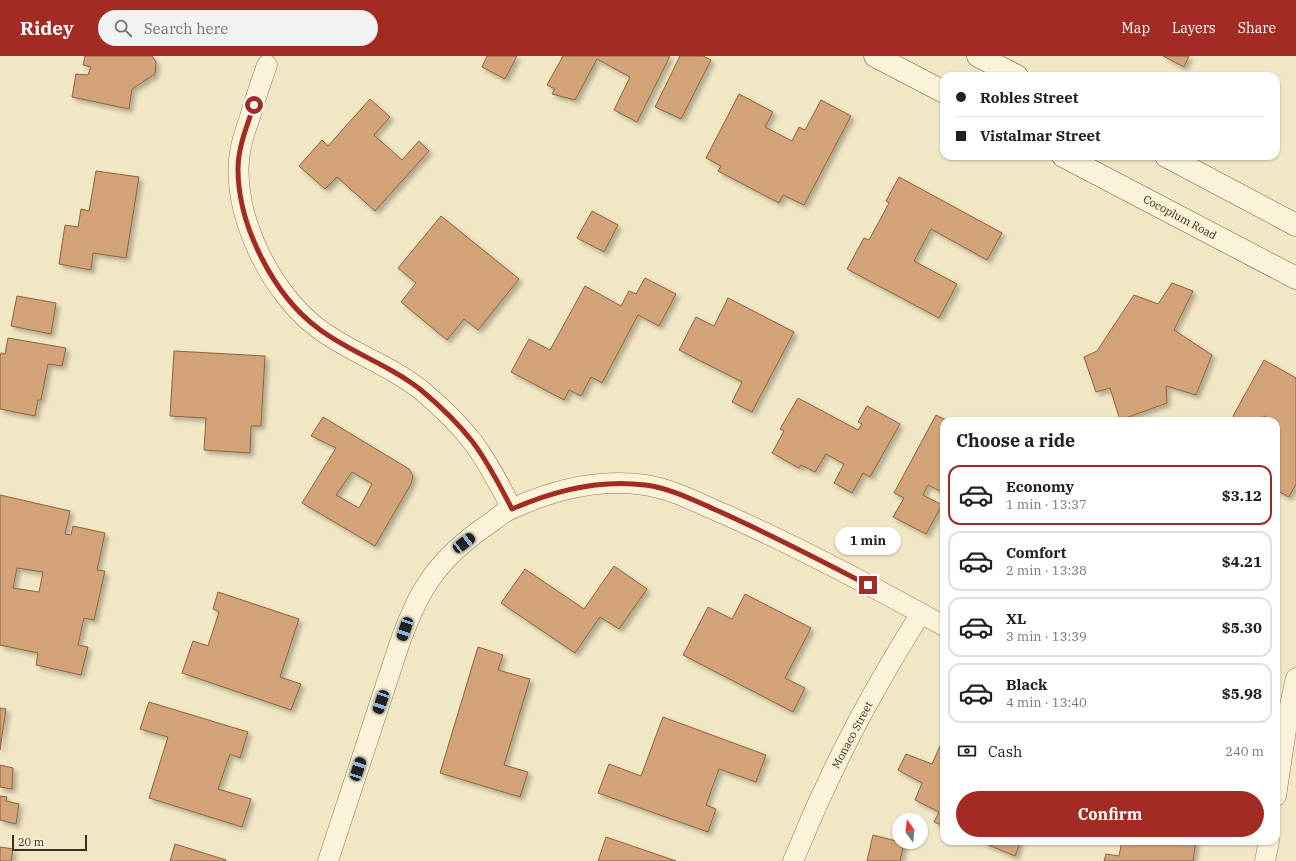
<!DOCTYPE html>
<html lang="en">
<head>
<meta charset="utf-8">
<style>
	:root { --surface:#fff; --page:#f2f2f2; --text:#202124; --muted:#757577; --line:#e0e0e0; --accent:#a22b24 }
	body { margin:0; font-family:"IBM Plex Serif",serif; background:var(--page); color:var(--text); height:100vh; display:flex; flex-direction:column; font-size:15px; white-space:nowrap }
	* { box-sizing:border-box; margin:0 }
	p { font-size:13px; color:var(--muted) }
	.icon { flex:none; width:22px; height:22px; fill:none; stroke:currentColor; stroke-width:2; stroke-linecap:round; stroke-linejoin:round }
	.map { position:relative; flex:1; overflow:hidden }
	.side { position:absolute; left:940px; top:361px; width:340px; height:428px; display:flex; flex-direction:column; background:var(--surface); border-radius:12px; box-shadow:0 1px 3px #0004 }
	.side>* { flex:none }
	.top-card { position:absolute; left:940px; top:16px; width:340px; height:88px; border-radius:12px; box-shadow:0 1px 3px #0004; display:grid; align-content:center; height:88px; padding:0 16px; background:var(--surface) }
	.needle { width:26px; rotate:345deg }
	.fabs { position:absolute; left:892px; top:757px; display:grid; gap:8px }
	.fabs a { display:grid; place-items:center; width:36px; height:36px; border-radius:50%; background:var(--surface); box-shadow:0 1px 3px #0004; font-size:20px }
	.scale { position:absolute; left:12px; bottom:10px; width:75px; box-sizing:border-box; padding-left:4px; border:2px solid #3d2f1e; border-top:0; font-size:11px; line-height:14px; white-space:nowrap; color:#3d2f1e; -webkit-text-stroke:3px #f8f0d5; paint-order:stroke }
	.end { position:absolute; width:18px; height:18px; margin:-9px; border:5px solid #a22b24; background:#fff; box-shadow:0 0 0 2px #fff }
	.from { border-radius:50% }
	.bubble { position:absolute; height:28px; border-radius:14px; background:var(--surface); box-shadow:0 1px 3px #0004; font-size:13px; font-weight:800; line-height:28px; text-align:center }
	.car { position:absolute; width:12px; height:24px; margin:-12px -6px; border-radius:5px; box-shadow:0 0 3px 1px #0007; background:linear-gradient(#222 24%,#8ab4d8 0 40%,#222 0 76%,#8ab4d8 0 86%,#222 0) }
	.top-card b { display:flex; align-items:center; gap:14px; height:38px; font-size:15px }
	.top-card b+b { border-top:1px solid var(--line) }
	.top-card i { width:10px; height:10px; background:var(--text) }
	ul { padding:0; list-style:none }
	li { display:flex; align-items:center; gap:12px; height:60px; margin:0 8px 6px; padding:0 8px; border:2px solid var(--line); border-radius:12px }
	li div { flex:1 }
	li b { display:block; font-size:15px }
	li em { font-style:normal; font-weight:800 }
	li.current { border-color:var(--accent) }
	li>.icon { width:36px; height:36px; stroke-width:1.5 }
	h2 { padding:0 16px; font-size:18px; line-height:48px }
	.pay { display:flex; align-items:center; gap:10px; height:44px; padding:0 16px; font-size:15px }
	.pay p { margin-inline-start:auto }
	.primary-button { display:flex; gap:8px; margin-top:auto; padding:8px 16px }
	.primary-button a { flex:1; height:46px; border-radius:24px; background:var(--accent); color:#fff; font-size:16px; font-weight:800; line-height:46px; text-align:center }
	header { display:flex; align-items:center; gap:24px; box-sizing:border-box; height:56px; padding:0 20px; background:var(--accent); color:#fff }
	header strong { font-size:19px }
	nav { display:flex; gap:22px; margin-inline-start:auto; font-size:14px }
	.search { width:280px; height:36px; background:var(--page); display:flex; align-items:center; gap:10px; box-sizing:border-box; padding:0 14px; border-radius:22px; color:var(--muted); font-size:15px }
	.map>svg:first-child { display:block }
	.building { fill:#d2a378; stroke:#8f623d; fill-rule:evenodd; filter:url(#shadow) }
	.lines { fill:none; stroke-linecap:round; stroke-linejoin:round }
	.street-casing { stroke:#8e7859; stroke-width:21 }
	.secondary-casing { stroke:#70593c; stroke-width:23 }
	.street { stroke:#fbf3d9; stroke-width:20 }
	.secondary { stroke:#fbf3d9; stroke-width:22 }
	.route { stroke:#a22b24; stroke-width:5 }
	.labels { text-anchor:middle; stroke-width:3.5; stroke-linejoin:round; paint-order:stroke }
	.street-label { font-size:11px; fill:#3d2f1e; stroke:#f8f0d5 }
</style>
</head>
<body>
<header>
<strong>Ridey</strong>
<div class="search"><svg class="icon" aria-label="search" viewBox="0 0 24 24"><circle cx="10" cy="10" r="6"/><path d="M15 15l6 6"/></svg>Search here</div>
<nav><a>Map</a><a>Layers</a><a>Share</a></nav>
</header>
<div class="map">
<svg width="1296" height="805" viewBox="0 0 1296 805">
	<defs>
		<filter id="shadow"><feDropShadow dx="3.5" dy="3.5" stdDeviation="2" flood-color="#0004"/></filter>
	</defs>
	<rect width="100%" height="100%" fill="#f2e7c5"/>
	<g class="building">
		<polygon points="85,0 152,0 156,6 155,18 132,33 129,53 72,41 76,18 88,19 91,11 83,9"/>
		<polygon points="487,0 517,0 505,23 482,11"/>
		<polygon points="563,0 670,0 637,66 614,54 630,21 597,3 575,44 552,38 555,33 547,29"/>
		<polygon points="680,0 703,0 711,4 681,63 655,51"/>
		<polygon points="1163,0 1189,0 1184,11"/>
		<polygon points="739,38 773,56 765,71 792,85 799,71 805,74 821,44 851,60 804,149 783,139 779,147 718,115 721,110 706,102"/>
		<polygon points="370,43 390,61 374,79 402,104 419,85 429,95 375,155 337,121 325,133 299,110 322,84 328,90"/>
		<polygon points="96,115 139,121 126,202 93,197 91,214 59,208 65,169 78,171 81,153 89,155"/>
		<polygon points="899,121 1002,177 987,204 931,173 914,205 957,228 939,262 847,213 864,182 869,184 889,147 886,145"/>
		<polygon points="592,155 618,169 604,196 577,182"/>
		<polygon points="441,160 519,223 478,274 464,263 447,284 401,246 416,227 398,212"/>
		<polygon points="645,222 676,238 659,270 638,259 602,327 591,321 581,340 569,334 564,344 511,316 529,283 550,294 585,230 621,250 629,235 636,238"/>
		<polygon points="1172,227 1193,235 1174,274 1212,299 1196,339 1166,330 1167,347 1120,364 1110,332 1096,336 1084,301 1097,295 1134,239 1158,248"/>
		<polygon points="17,240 56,247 51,278 11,270"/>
		<polygon points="728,242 794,276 752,356 732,346 742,326 679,294 696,261 714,270"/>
		<polygon points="8,282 66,292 62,310 48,308 41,344 38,344 35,360 0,353 0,301 1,297 5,298"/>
		<polygon points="174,295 265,300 261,370 251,370 250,397 204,394 206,362 170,360"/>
		<polygon points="1264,304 1296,322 1296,428 1289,441 1276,434 1276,373 1279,368 1276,367 1276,365 1273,365 1264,360 1261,365 1241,365 1233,360"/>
		<polygon points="798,342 858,374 862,368 858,366 867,350 900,368 870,421 863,417 852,437 834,427 844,408 826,398 815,416 801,409 799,412 772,397 784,375 780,373"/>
		<polygon points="936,359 948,365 944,365 944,437 928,429 923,439 942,449 926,478 893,461 904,442 894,437"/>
		<path d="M323 361 409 413 413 420 411 428 375 490 302 447 336 392 311 380ZM352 416 372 428 359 452 336 439Z"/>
		<path d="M0 439 70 455 65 478 71 479 73 470 105 477 97 514 105 515 94 564 84 562 78 589 88 591 81 619 36 609 38 597 0 589ZM17 512 43 516 39 536 13 532Z"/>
		<polygon points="614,510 647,533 619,573 600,561 575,597 501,547 525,513 584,553"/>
		<polygon points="218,536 299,563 280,621 301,628 291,654 182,617 193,585 208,590 219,556 213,553"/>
		<polygon points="745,538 811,572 785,622 805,632 793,656 683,599 708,551 732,563"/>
		<polygon points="478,591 503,599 498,614 530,623 504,709 528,716 520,741 440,717"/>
		<polygon points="149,646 248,676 240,702 230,698 218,733 251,743 242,771 149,742 168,681 140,673"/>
		<polygon points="0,652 6,653 0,694"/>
		<polygon points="663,661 766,699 756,726 719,713 706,749 716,753 708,776 598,737 609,708 641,720"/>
		<polygon points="944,681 944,770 934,766 939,756 915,744 922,727 898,714 906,698 932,708"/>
		<polygon points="0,709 13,712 12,733 0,731"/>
		<polygon points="0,740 7,741 6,745 19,748 16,768 0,764"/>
		<polygon points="873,779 904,787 900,805 867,805"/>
		<polygon points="606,781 676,805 598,805"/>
		<polygon points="979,785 1021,785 1015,800"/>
		<polygon points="1122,785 1196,785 1193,805 1104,805 1106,798 1119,800"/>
		<polygon points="175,788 226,804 225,805 170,805"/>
		<polygon points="0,791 13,793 11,805 0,805"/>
	</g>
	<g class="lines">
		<defs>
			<g id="street">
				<path d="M267 9C261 26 255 43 250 61 246 72 242 84 240 96 230 156 271 238 319 273 351 297 390 309 421 334 439 349 457 366 472 385 488 406 500 430 512 453"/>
				<polyline points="1276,740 1289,654 1296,622"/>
				<path d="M328 805 400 586C408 565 416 544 429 525 445 501 469 481 493 465 498 461 503 457 509 454 550 435 599 422 645 429 672 433 698 447 724 458 799 491 872 530 944 570"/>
				<path d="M793 805C804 780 814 754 826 730 853 670 886 613 921 557"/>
				<polyline points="1265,805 1269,785"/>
			</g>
			<g id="secondary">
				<polyline points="875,0 944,36"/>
				<polyline points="978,0 1017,20"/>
				<polyline points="1063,100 1296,222"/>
				<polyline points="1166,100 1296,169"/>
			</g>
		</defs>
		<use href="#street" class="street-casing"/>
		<use href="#secondary" class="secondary-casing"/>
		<use href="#street" class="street"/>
		<use href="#secondary" class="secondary"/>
	</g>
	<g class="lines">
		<path class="route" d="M254 49C247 70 238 91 238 113 238 170 274 240 319 273 351 297 390 309 421 334 439 349 457 366 472 385 488 406 500 430 512 453 553 435 599 423 645 429 670 432 693 444 716 454 768 477 818 503 868 529"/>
	</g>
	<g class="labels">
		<g class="street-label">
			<text transform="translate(1180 161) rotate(28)" y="4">Cocoplum Road</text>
			<text transform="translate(852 679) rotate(-62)" y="4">Monaco Street</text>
		</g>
	</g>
</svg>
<div class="fabs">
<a><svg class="needle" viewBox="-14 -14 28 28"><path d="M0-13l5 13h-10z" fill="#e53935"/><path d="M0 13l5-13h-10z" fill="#757577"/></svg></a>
</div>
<div class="scale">20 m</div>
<i class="end from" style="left:254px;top:49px"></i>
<i class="end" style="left:868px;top:529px"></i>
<div class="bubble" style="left:835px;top:471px;width:66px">1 min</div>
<i class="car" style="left:464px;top:487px;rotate:52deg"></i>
<i class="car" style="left:405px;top:573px;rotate:199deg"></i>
<i class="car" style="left:381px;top:646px;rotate:199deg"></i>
<i class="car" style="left:358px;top:713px;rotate:18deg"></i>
<div class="top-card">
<b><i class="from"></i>Robles Street</b>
<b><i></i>Vistalmar Street</b>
</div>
<section class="side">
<h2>Choose a ride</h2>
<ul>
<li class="current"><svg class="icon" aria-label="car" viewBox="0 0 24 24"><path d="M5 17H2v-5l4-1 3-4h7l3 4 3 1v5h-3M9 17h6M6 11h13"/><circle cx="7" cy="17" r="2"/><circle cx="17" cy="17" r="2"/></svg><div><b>Economy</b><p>1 min · 13:37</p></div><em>$3.12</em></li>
<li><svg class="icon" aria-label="car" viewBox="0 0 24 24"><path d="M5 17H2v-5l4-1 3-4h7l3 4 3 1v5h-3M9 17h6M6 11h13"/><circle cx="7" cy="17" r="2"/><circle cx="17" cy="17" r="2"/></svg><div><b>Comfort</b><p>2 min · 13:38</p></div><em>$4.21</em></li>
<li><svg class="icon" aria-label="car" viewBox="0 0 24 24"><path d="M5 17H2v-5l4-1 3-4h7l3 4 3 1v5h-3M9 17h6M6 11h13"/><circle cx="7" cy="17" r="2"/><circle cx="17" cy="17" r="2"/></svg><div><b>XL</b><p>3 min · 13:39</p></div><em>$5.30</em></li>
<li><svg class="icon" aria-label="car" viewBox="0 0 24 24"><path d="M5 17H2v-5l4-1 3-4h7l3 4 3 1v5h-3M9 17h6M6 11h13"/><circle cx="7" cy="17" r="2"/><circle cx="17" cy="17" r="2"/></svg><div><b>Black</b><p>4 min · 13:40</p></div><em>$5.98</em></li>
</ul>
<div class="pay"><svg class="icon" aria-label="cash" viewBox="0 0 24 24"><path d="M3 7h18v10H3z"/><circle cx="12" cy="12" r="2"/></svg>Cash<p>240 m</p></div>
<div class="primary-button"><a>Confirm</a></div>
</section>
</div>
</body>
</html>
